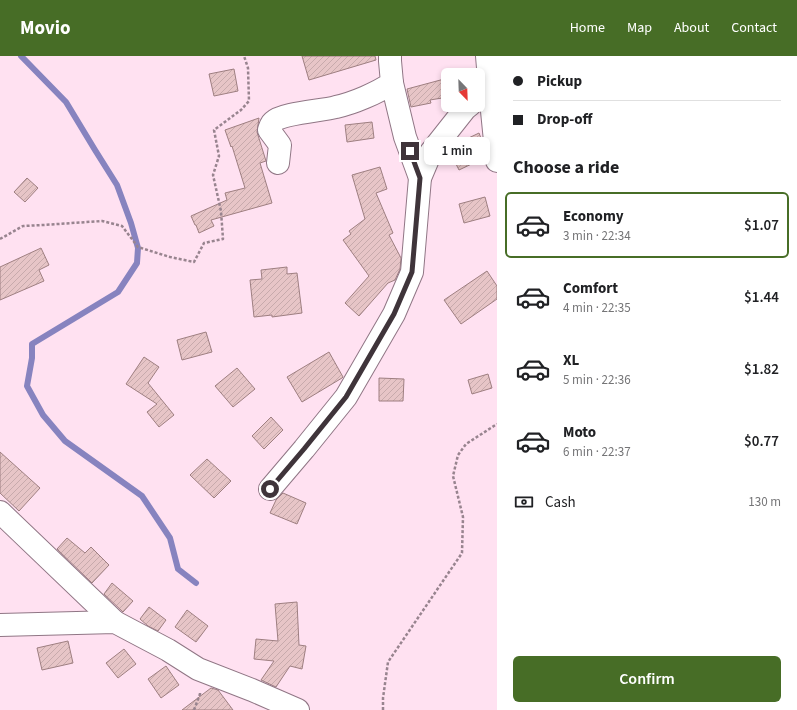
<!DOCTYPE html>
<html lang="en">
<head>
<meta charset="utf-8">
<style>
	:root { --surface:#fff; --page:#f2f2f2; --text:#202124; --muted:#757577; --line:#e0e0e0; --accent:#476d26 }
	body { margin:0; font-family:"Source Sans 3",sans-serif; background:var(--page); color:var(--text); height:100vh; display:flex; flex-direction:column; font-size:15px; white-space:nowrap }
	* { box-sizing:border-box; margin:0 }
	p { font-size:13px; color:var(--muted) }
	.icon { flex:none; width:22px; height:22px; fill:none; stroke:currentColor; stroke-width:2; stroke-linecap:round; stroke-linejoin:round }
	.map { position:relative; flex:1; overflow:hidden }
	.panel { display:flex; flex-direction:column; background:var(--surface); width:300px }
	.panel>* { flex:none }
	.top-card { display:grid; align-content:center; height:88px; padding:0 16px; background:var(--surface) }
	.needle { width:26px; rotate:157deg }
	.tools { position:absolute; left:441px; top:12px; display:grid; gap:8px }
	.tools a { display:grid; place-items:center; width:44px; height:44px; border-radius:6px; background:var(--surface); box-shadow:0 2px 6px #0003; font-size:20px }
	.end { position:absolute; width:18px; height:18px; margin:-9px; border:5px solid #3f343a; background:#fff; box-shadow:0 0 0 2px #fff }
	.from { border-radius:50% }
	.bubble { position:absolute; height:28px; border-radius:6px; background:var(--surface); box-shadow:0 2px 6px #0003; font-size:13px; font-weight:600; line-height:28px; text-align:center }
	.top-card b { display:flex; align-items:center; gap:14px; height:38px; font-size:15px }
	.top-card b+b { border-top:1px solid var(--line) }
	.top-card i { width:10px; height:10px; background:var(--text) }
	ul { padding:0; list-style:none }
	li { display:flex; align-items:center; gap:12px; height:66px; margin:0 8px 6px; padding:0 8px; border:2px solid transparent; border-radius:6px }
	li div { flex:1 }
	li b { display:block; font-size:15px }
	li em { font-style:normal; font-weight:600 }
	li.selected { border-color:var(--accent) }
	li>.icon { width:36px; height:36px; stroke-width:1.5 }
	h2 { padding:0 16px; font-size:18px; line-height:48px }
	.pay { display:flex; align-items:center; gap:10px; height:44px; padding:0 16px; font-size:15px }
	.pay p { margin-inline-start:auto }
	.primary-button { display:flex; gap:8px; margin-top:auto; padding:8px 16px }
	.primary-button a { flex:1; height:46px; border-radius:6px; background:var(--accent); color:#fff; font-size:16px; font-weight:600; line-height:46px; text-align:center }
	header { display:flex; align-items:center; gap:24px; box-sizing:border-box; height:56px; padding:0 20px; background:var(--accent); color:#fff }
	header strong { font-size:19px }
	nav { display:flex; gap:22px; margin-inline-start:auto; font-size:14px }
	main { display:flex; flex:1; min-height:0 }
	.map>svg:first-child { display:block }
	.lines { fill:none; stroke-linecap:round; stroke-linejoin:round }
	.stream { stroke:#8783bf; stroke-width:6 }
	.building { fill:url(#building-hatch); stroke:#9e7f81 }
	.minor-casing { stroke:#907685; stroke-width:24 }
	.path { stroke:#98848f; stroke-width:2.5; stroke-dasharray:3 2; stroke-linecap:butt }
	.minor { stroke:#fff; stroke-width:22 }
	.route { stroke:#3f343a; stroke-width:5 }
</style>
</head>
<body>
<header>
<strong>Movio</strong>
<nav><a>Home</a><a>Map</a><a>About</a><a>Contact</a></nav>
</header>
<main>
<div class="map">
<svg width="497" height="654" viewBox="0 0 497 654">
	<defs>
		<pattern id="building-hatch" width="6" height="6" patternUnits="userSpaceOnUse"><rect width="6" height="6" fill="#e7c5c7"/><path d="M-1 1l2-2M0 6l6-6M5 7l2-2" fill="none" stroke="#c7aaac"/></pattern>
	</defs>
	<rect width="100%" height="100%" fill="#ffe1f1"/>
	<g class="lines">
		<polyline class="stream" points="21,0 66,46 95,94 117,129 131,167 138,192 137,207 118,236 32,288 32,302 27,330 43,359 65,385 142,440 170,482 178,513 196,527"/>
	</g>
	<g class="building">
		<polygon points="302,0 375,0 376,4 309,24"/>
		<polygon points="234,13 238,35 214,40 209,18"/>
		<polygon points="448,22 448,41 430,44 431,47 411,51 407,33"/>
		<polygon points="259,62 257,76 266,105 260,107 272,147 211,164 214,170 199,177 196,169 195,169 191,160 227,144 225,137 245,132 232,90 231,91 225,74"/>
		<polygon points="372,66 374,82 347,86 345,69"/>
		<polygon points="479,77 482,85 484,102 459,114 449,94 452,90"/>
		<polygon points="380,111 387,133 376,137 393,177 389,179 401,202 400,213 395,224 388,227 359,260 345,247 369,220 343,184 351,178 349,175 365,163 352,119"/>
		<polygon points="27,122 38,132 25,146 14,136"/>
		<polygon points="485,141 490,160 464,167 459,148"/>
		<polygon points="41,192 49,209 39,214 44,225 0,244 0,211"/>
		<polygon points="287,211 287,218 297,217 302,257 272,261 272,259 254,261 250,224 262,223 261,214"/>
		<polygon points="487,215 497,230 497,243 461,268 444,244"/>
		<polygon points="206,276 212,296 182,304 177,284"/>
		<polygon points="329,296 343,321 342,322 302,346 287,321"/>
		<polygon points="144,301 159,311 148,327 174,359 159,371 147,356 157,348 126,328"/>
		<polygon points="237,312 255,333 233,351 215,330"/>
		<polygon points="488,318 492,332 472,338 468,324"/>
		<polygon points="379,322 404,323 403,345 379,345"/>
		<polygon points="271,361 283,374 264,393 252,380"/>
		<polygon points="0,396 40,432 19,455 0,437"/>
		<polygon points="207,403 231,425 214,442 190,419"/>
		<polygon points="283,437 306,447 297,468 270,457 276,444"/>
		<polygon points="67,482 85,497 91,491 109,509 92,527 57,493"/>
		<polygon points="112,527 133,545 123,556 104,538"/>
		<polygon points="297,546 299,589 306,590 302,613 290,610 276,631 261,624 274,605 254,603 256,583 278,585 275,548"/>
		<polygon points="149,551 166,564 158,575 148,570 140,563"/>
		<polygon points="187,554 208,570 196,586 175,571"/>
		<polygon points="68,585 73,607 42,614 37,592"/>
		<polygon points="124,593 136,608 118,622 106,607"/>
		<polygon points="166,610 179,629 161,642 148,623"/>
		<polygon points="211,632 218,634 233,654 182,654"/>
	</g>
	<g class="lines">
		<defs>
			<g id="minor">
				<polyline points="392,27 405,81 420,122"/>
				<polyline points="497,29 490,35 497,105"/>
				<polyline points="482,41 490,35 487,0"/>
				<path d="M278 107 280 89 269 74C270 71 271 67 273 66 282 57 322 55 336 51 354 47 377 37 392 27L390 5V0"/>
				<polyline points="270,433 304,393 346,341 394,258 412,216 420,122 431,96 465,53 470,49"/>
				<polyline points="0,456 115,566"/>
				<polyline points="0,569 115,566 168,594 198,613 252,634 298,654"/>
			</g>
		</defs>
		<use href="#minor" class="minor-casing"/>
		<g class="path">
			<polyline points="0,183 23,170 43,169 102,165 122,170 138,191 170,201 194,206 204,187 223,183 221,155 213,119 219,100 214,74 241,54 249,45 248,12 244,0"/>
			<polyline points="194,654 200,638 200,635"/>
			<polyline points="383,654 383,642 388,606 462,497 463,461 453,420 458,399 466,388 497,368"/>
		</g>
		<use href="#minor" class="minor"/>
	</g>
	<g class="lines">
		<polyline class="route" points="270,433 304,393 346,341 394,258 412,216 420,122 410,95"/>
	</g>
</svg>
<div class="tools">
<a><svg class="needle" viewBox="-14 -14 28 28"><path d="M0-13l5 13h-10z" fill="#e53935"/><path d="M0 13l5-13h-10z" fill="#757577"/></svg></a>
</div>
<i class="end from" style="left:270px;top:433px"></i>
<i class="end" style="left:410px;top:95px"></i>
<div class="bubble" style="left:424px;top:81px;width:66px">1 min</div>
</div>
<section class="panel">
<div class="top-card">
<b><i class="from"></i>Pickup</b>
<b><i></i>Drop-off</b>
</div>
<h2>Choose a ride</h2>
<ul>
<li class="selected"><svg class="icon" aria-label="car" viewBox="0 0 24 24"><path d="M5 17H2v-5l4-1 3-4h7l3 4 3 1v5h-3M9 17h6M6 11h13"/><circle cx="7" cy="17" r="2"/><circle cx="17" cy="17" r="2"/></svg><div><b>Economy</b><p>3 min · 22:34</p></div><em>$1.07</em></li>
<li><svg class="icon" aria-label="car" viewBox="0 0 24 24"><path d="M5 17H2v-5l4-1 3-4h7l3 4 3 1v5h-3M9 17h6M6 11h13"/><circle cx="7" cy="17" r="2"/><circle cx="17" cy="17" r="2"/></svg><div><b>Comfort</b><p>4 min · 22:35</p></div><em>$1.44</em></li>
<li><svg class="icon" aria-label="car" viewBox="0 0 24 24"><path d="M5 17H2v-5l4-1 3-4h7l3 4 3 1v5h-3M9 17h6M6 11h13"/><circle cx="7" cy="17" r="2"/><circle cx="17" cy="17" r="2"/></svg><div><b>XL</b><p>5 min · 22:36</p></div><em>$1.82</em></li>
<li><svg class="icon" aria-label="car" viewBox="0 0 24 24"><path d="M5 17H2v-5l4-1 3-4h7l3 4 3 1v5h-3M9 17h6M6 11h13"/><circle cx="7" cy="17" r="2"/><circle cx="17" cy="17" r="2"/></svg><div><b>Moto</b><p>6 min · 22:37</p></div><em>$0.77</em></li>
</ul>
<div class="pay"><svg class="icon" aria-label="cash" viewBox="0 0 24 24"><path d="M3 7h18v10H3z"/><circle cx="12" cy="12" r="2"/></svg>Cash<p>130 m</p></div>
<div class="primary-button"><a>Confirm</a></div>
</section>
</main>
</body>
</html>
